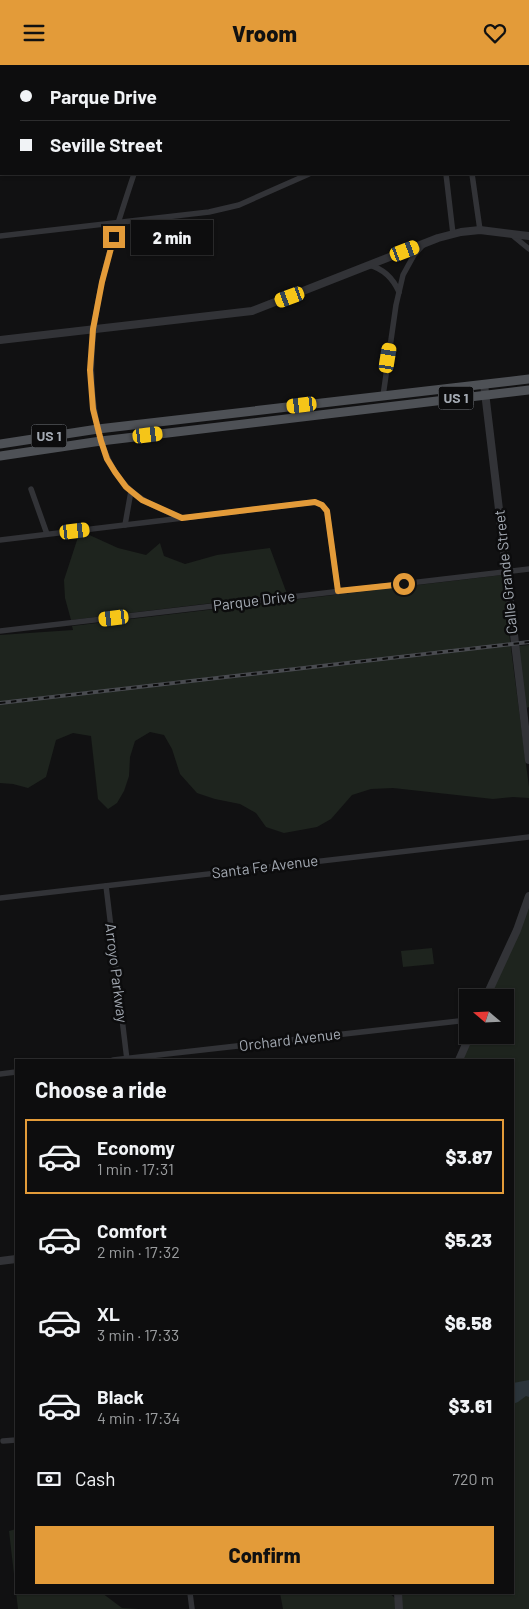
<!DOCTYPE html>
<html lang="en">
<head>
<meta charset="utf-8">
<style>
	:root { --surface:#0d0d0e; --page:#1b1b1c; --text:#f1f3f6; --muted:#9a9c9e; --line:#2d2d2e; --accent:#e39b39 }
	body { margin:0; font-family:Barlow,sans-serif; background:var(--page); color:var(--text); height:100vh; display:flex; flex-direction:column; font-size:19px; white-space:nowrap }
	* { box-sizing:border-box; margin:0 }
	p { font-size:16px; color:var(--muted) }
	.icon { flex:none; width:28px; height:28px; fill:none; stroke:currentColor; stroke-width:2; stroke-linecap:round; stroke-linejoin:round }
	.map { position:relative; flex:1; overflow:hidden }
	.side { position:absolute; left:15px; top:994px; width:499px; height:535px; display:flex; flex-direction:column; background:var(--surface); border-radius:0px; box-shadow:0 1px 4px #0004,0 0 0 1px var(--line) }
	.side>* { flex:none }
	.top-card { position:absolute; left:0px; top:0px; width:530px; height:110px; box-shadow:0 1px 4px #0004,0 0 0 1px var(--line); display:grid; align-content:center; height:110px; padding:0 20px; background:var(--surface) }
	.needle { width:32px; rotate:289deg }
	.controls { position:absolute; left:459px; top:924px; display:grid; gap:10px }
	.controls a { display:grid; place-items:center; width:55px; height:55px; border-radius:0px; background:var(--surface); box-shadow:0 1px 4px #0004,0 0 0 1px var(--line); font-size:25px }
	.end { position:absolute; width:22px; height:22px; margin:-11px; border:6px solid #e39b39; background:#111; box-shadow:0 0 0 2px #111 }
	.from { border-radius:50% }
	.bubble { position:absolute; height:35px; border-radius:0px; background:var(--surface); box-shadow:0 1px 4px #0004,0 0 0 1px var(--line); font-size:16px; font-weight:800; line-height:35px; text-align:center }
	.car { position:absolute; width:15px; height:30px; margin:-15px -8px; border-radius:6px; box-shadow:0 0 4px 1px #0007; background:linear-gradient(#f5c518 24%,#345 0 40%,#f5c518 0 76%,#345 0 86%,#f5c518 0) }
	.top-card b { display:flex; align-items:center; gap:18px; height:48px; font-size:19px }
	.top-card b+b { border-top:1px solid var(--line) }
	.top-card i { width:12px; height:12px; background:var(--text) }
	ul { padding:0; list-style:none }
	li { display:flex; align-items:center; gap:15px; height:75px; margin:0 10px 8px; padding:0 10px; border:2px solid transparent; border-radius:0px }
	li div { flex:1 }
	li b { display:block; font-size:19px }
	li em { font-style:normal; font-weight:800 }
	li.current { border-color:var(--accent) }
	li>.icon { width:45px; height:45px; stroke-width:1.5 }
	h2 { padding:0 20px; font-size:22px; line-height:60px }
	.pay { display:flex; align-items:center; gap:12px; height:55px; padding:0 20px; font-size:19px }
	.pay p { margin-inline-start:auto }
	.action { display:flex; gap:10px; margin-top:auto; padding:10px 20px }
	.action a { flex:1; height:58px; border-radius:0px; background:var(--accent); color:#111; font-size:20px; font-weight:800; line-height:58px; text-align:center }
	header { display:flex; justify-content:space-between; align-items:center; height:65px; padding:0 20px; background:var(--accent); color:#111; font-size:22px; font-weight:800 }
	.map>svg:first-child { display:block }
	.green { fill:#1e241e }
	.water { fill:#2b343a }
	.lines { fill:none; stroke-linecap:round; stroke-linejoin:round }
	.minor { stroke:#323337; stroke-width:5.5 }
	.tertiary { stroke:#323337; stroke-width:8 }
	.primary { stroke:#4e5156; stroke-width:9 }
	.rail-casing { stroke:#494b50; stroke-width:4 }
	.rail { stroke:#0c0c0d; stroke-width:2; stroke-dasharray:5.5; stroke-linecap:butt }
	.route { stroke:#e39b39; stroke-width:6 }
	.labels { text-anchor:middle; stroke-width:5; stroke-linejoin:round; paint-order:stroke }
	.shield { fill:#0c0c0d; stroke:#767a80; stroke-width:1 }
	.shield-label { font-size:14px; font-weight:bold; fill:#a3a9b2 }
	.street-label { font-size:15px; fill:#a3a9b2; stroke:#0c0c0d }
</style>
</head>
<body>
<header><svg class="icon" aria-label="menu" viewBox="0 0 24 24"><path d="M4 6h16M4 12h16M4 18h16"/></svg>Vroom<svg class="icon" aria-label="heart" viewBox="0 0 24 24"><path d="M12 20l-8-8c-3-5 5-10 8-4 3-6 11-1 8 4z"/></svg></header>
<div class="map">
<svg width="529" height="1544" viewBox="0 0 529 1544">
	<rect width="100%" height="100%" fill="#111112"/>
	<g class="green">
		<polygon points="85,468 118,483 146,490 160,478 164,491 185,499 217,490 270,483 287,529 71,555 65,533 64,515 79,469"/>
		<polygon points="502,510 507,540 510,576 529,722 529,733 513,732 493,734 393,723 371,724 352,730 331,754 317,762 284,768 266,762 256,748 240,739 215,734 197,728 180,709 172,684 164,670 150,667 135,676 130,692 129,711 124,726 117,738 108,744 98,734 91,671 73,668 56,675 46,712 28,723 13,719 0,718 0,570 73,565 72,561"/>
		<polygon points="529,580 529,642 526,643 518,581"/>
		<polygon points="529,831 529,1544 399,1544 398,1528 512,1528 512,995 458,995 469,970 505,970 505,932 486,932"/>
		<polygon points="432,883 434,899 403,902 401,886"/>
		<polygon points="16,1464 16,1528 102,1528 122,1543 139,1544 18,1544 9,1466"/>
		<polygon points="280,1528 389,1528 395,1533 396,1544 283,1544"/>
	</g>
	<polygon class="water" points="529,1315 529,1332 526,1331 518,1337 513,1339 513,1318"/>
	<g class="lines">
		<g class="minor">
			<polyline points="263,0 263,1"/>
			<polyline points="434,0 434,1"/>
			<polyline points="459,0 459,1"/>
			<polyline points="168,1 168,0"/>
			<polyline points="291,1 294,0"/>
			<polyline points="0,79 1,79"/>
			<path d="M134 109C107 190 78 278 98 364 103 385 111 405 126 421 141 437 162 444 181 453"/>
			<polyline points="446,109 453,169"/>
			<polyline points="472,109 480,165"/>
			<polyline points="512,170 529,184"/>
			<polyline points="0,171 209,147 239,140 309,109"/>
			<path d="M369 200C384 204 393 213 399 227"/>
			<polyline points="383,331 396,240 403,210 414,190 424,179"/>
			<polyline points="31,424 47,469"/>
			<polyline points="125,460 131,426"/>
			<polyline points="0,475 315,437 322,440 327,446 338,527"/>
			<polyline points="0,566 529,504"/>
			<polyline points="106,821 127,995"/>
			<polyline points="0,833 529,772"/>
			<polyline points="113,995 468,955"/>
			<polyline points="0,1009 16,1007"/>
			<polyline points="3,1376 16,1375"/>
			<polyline points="190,1528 192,1544"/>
		</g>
		<g class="tertiary">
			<polyline points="0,275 252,246 438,173 461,167 480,165 529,171"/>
			<polyline points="484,319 529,695"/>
			<polyline points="486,932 517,865 529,831"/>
			<polyline points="459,995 470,970"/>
			<polyline points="0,1196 16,1194"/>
			<polyline points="398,1528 399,1544"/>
		</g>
		<g class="primary">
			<polyline points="0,379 98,364 529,314"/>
			<polyline points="0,391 101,376 529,325"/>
		</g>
		<defs>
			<polyline id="rail" points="0,638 529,577"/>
		</defs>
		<use href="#rail" class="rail-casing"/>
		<use href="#rail" class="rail"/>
	</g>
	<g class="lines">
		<polyline class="route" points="114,172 102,217 93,264 90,305 93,344 101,376 107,394 115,407 126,422 142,435 182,453 315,437 322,440 327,446 338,526 404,519"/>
	</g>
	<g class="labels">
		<g class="shield">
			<rect x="438.5" y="321.5" width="35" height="23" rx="4"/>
			<rect x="31.5" y="359.5" width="35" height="23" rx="4"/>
		</g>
		<g class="shield-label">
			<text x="456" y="338">US 1</text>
			<text x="49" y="376">US 1</text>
		</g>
		<g class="street-label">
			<text transform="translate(506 507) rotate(-96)" y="5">Calle Grande Street</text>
			<text transform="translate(254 536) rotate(-7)" y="5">Parque Drive</text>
			<text transform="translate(265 802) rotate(-7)" y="5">Santa Fe Avenue</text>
			<text transform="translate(116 908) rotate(83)" y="5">Arroyo Parkway</text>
			<text transform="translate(290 975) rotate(-7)" y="5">Orchard Avenue</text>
		</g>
	</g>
</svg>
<div class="controls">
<a><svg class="needle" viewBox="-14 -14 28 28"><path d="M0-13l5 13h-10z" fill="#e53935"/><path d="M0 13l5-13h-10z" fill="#9a9c9e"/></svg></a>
</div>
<i class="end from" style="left:404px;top:519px"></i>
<i class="end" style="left:114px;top:172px"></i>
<div class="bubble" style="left:131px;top:155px;width:82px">2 min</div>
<i class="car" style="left:405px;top:186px;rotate:69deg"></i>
<i class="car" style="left:290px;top:232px;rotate:250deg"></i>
<i class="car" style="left:388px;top:293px;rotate:9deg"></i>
<i class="car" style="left:302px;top:340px;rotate:263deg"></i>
<i class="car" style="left:148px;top:370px;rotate:83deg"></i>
<i class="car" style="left:75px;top:466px;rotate:83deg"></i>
<i class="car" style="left:114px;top:553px;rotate:263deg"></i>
<div class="top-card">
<b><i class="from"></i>Parque Drive</b>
<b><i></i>Seville Street</b>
</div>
<section class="side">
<h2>Choose a ride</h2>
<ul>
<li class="current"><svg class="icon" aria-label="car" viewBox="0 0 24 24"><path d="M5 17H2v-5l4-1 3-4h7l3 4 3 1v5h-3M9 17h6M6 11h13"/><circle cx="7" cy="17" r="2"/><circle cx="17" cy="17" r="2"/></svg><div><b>Economy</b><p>1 min · 17:31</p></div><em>$3.87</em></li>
<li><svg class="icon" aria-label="car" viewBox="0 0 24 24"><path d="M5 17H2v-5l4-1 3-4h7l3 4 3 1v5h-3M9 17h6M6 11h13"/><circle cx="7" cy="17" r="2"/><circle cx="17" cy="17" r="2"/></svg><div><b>Comfort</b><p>2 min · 17:32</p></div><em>$5.23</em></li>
<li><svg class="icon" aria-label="car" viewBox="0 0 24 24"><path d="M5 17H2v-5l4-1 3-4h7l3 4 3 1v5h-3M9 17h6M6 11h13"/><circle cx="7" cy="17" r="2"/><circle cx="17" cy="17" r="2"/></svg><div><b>XL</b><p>3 min · 17:33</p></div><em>$6.58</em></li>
<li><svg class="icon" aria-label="car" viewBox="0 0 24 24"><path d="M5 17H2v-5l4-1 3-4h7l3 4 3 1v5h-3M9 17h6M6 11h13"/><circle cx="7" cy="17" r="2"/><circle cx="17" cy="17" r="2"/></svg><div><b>Black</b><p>4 min · 17:34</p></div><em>$3.61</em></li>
</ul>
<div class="pay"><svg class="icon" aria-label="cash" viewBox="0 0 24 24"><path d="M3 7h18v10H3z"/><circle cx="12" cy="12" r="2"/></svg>Cash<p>720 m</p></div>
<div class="action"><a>Confirm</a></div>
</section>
</div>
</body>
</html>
